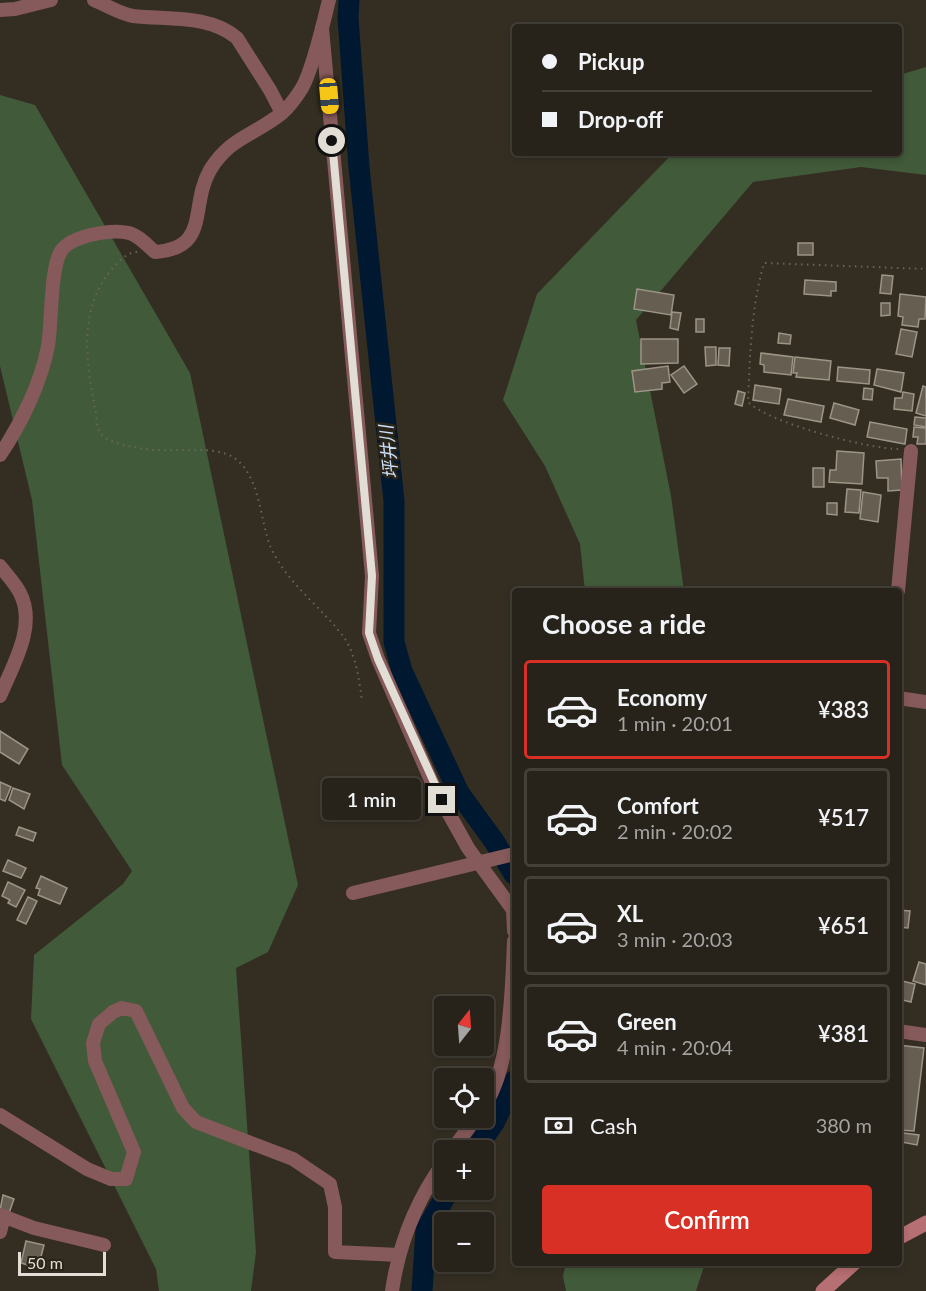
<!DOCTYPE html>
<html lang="en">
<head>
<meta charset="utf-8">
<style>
	:root { --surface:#27221a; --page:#2f2a23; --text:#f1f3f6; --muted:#a4a4a2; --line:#433f39; --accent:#d93025 }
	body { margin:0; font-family:Lato,"Noto Sans JP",sans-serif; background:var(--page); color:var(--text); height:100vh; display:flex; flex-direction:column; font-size:22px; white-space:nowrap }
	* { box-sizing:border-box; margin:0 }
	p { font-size:20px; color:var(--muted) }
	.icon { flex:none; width:33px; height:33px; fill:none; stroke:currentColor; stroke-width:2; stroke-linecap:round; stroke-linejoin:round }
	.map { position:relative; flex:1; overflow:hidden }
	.drawer { position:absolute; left:512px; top:588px; width:390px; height:678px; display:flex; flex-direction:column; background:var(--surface); border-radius:6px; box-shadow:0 3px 9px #0003,0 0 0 2px var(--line) }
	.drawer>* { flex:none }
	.guide { position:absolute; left:512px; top:24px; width:390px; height:132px; border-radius:6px; box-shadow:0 3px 9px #0003,0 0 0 2px var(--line); display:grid; align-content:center; height:132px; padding:0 30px; background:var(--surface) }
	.needle { width:39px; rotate:17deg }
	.fabs { position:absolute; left:434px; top:996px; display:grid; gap:12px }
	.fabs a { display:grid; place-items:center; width:60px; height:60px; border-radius:6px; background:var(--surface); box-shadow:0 3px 9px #0003,0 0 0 2px var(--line); font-size:30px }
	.scale { position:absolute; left:18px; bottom:15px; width:88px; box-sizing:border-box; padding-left:6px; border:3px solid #e2ded6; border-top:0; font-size:16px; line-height:21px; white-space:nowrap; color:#e2ded6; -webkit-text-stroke:4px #2a2418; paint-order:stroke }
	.end { position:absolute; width:27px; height:27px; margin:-14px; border:8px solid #e2ded6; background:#111; box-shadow:0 0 0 3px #111 }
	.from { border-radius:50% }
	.bubble { position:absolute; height:42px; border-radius:6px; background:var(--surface); box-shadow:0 3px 9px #0003,0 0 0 2px var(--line); font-size:20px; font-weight:600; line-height:42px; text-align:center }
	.car { position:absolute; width:18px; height:36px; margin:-18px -9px; border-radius:8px; box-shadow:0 0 4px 2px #0007; background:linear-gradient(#f5c518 24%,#345 0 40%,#f5c518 0 76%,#345 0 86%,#f5c518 0) }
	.guide b { display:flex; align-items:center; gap:21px; height:57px; font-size:22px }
	.guide b+b { border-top:2px solid var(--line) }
	.guide i { width:15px; height:15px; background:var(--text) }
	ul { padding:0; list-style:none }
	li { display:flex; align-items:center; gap:18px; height:99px; margin:0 12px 9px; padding:0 18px; border:3px solid var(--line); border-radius:6px }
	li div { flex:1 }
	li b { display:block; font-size:22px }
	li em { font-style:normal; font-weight:600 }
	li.current { border-color:var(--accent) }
	li>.icon { width:54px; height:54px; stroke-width:1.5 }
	h2 { padding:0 30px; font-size:27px; line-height:72px }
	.pay { display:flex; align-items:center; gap:15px; height:66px; padding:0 30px; font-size:22px }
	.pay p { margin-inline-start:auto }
	.action { display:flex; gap:12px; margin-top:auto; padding:12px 30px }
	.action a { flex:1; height:69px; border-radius:6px; background:var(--accent); color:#fff; font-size:24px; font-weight:600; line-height:69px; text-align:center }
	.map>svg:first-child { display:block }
	.green { fill:#415a39 }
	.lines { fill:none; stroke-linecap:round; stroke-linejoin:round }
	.river { stroke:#011831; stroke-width:21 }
	.building { fill:#665f51; stroke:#9c9586; stroke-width:1.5 }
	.path { stroke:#6a655a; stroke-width:2; stroke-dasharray:1.5 4.5; stroke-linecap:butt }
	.street { stroke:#86595a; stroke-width:14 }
	.secondary { stroke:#b66f72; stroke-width:15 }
	.route { stroke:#e2ded6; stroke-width:8 }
	.labels { text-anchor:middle; stroke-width:5; stroke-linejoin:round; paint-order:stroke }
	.water-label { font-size:18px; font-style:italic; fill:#cae0f8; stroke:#2a2418 }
</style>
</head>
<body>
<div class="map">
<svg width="926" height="1291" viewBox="0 0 926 1291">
	<rect width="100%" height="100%" fill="#342e22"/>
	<g class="green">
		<polygon points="926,67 926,175 861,167 753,182 636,320 671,496 684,591 585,591 580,544 545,466 503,400 537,294 673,153 898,153 899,75"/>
		<polygon points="0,95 35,105 190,373 298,885 268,952 236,968 256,1252 251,1291 159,1291 156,1269 31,1019 34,955 123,884 132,871 62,765 32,500 0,366"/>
		<polygon points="566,1263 705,1263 696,1291 566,1291 563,1276"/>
	</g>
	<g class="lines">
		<g class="river">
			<polyline points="349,0 348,18 359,167 394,501 394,642 402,671 459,793 494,841 514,874"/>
			<polyline points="475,1150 494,1123 514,1081"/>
			<polyline points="422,1291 426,1230 449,1190"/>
		</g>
	</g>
	<g class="building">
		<rect x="798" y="243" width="15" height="12"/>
		<polygon points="882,275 893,276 891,294 880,293"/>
		<polygon points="805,280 836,282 836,291 831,291 831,296 804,294"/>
		<polygon points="637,289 674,295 671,315 634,309"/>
		<polygon points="900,294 926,297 925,319 919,319 918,327 902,325 903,317 898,316"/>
		<polygon points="881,303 890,303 890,315 881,316"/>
		<polygon points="672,312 681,313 678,330 670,328"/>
		<rect x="696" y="319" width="8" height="13"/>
		<polygon points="901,329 917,332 912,357 896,354"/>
		<polygon points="779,333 791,335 790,344 778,343"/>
		<polygon points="641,339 678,339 678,363 641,364"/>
		<polygon points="705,347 716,347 716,365 706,366"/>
		<polygon points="719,348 730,348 729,366 718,365"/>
		<polygon points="761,353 793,357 791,375 764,372 764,365 760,364"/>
		<polygon points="795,357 831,361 829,380 796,377 797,373 793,373"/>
		<polygon points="668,366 670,382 662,383 662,389 635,392 632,371"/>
		<polygon points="684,366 697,384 684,393 671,375"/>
		<polygon points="838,367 870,370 869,384 837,381"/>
		<polygon points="877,369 904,373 901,392 874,385"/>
		<polygon points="755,385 781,389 779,404 753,400"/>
		<polygon points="923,386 926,387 926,416 916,413"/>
		<polygon points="864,388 873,389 872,400 863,399"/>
		<polygon points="738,391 745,393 742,406 735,404"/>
		<polygon points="903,392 914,394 912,411 894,409 895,398 902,398"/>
		<polygon points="788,399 824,406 821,422 784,415"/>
		<polygon points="834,403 859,410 855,425 830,418"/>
		<polygon points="915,417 926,418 926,427 914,425"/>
		<polygon points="870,422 907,429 905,444 867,437"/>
		<polygon points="914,427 926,428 926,444 917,444 918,437 913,437"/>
		<polygon points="837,451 864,453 862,484 829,482 830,470 836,470"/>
		<polygon points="901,459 902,490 888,491 888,478 877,478 876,461"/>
		<rect x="813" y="468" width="11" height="19"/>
		<polygon points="847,489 861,490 859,513 845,512"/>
		<polygon points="863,492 881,495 878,522 860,519"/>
		<polygon points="827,503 837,503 837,515 827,514"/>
		<polygon points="0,731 28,749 19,764 0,752"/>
		<polygon points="0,782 11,787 5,801 0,799"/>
		<polygon points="13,788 30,794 24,809 9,800"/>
		<polygon points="19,827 36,833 33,841 16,835"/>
		<polygon points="8,860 26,868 21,878 3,871"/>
		<polygon points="41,876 67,888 60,904 38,895 40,889 36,888"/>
		<polygon points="8,882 25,890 16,907 8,903 10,900 2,896"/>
		<polygon points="28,897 37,901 26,924 17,920"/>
		<polygon points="898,910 910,911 908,928 898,927"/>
		<polygon points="919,962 926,964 926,985 913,981"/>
		<polygon points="898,980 915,984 911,1002 898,999"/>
		<polygon points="898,1045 924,1048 914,1131 898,1130"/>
		<polygon points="903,1133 919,1135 917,1145 901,1142"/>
		<polygon points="3,1195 14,1199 9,1213 0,1210"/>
		<polygon points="26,1241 44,1245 38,1268 21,1263"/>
	</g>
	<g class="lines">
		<g class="path">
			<path d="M137 252C127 252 118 262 112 269 78 309 86 361 95 408 97 416 96 429 101 434 106 440 114 442 121 444 141 450 163 451 184 450 199 450 215 449 229 455 261 470 259 520 271 548 287 583 320 606 343 636 356 654 359 679 362 701"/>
			<path d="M898 449C869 449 769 423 748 402 750 356 751 308 764 263L926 269"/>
		</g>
		<g class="street">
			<path d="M94 0C106 5 120 14 133 16 167 20 209 14 237 38L270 90 282 113"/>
			<polyline points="0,10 15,9 51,0"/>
			<polyline points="322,28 372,576 369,633 378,659 433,785 468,848 513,910 514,931"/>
			<path d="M0 455C21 424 41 383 48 346 52 323 50 269 61 251 72 235 112 229 129 233 138 235 148 246 155 252 211 248 189 207 210 170 230 137 255 135 282 113 289 107 297 96 302 88 312 71 324 21 329 0"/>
			<path d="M0 566C7 575 15 583 20 593 37 626 13 665 0 696"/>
			<polyline points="898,591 911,451"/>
			<polyline points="898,698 926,702"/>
			<polyline points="353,893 514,854"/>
			<polyline points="898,1031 926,1035"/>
			<path d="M483 1108C511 1068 512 989 514 941"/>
			<polyline points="0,1115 87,1169 111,1179 126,1179 134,1152 95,1061 93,1043 99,1024 113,1012 122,1008 136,1011 183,1108 196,1122 293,1159 330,1184 335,1207 335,1252 399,1255"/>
			<polyline points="452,1150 476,1118"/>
			<polyline points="0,1215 34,1228 104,1245"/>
			<polyline points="0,1232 4,1216"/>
			<path d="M392 1291C399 1243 416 1201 444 1162"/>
		</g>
		<g class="secondary">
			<polyline points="898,1238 926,1223"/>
			<polyline points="823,1291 854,1263"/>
		</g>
	</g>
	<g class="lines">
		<polyline class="route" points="332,141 372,576 369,633 378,659 442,800"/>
	</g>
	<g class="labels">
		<g class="water-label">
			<text transform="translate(389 452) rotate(-96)" y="6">坪井川</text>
		</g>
	</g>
</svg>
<div class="fabs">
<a><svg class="needle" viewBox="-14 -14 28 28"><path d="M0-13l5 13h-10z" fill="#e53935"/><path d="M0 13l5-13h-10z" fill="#a4a4a2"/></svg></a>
<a><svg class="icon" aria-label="locate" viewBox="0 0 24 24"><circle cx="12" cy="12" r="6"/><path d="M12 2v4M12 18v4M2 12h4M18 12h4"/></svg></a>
<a>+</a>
<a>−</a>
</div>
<div class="scale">50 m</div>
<i class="end from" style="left:332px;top:141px"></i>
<i class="end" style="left:442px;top:800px"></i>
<div class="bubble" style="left:322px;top:778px;width:99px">1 min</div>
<i class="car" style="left:329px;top:96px;rotate:175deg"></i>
<div class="guide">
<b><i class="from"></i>Pickup</b>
<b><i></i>Drop-off</b>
</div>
<section class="drawer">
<h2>Choose a ride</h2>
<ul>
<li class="current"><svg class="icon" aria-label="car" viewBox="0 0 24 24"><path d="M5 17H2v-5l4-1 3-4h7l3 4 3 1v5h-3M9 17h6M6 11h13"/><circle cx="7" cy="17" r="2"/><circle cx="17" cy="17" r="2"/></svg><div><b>Economy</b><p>1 min · 20:01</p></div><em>¥383</em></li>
<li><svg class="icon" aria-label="car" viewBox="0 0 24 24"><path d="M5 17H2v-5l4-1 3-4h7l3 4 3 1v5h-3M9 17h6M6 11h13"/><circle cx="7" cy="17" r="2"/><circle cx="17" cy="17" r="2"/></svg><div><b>Comfort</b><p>2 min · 20:02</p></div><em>¥517</em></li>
<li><svg class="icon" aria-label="car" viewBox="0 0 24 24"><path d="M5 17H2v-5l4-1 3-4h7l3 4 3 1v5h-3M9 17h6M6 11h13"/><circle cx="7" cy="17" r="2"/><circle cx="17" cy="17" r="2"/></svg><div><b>XL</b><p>3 min · 20:03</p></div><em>¥651</em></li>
<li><svg class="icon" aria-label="car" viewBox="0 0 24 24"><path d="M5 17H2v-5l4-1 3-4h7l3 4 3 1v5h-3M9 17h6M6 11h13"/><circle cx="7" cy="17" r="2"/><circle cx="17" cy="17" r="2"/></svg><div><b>Green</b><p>4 min · 20:04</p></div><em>¥381</em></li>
</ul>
<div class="pay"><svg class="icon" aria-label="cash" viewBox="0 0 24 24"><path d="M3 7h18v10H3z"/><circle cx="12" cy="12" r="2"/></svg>Cash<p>380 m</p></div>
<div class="action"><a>Confirm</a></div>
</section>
</div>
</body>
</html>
